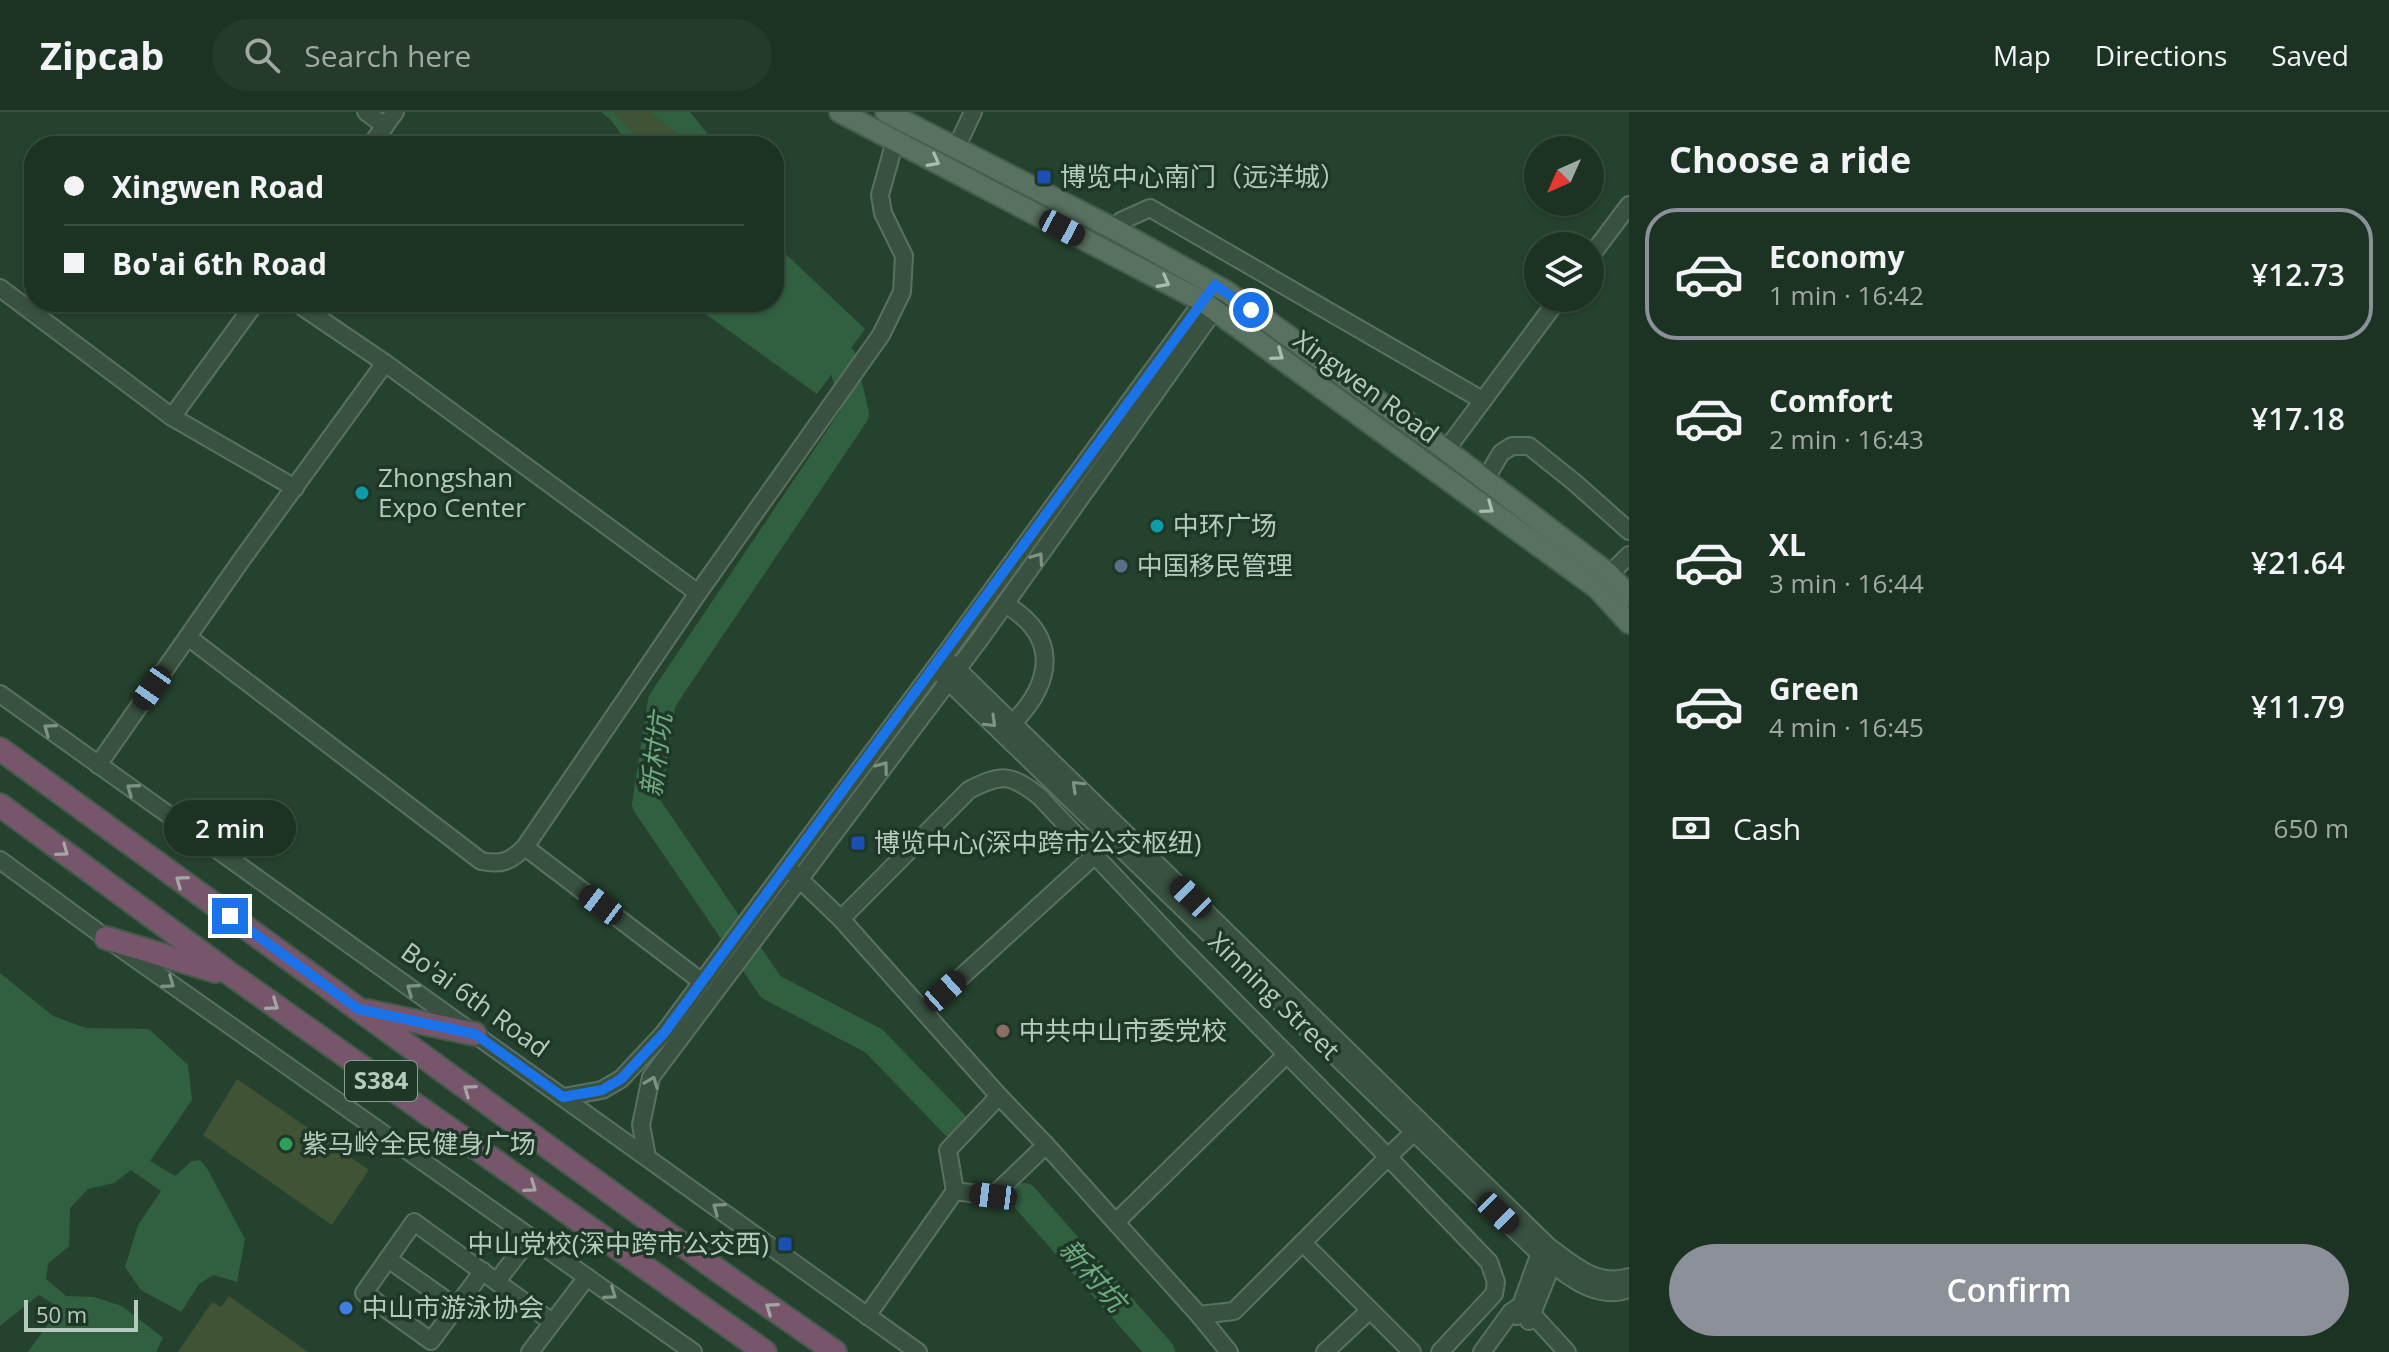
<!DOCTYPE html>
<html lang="en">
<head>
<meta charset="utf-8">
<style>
	:root { --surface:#1c3222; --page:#253a2a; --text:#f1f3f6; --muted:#a0aaa5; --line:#3a4d40; --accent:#8c9099 }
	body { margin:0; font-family:"Open Sans","Noto Sans SC",sans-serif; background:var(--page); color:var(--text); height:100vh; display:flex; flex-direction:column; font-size:30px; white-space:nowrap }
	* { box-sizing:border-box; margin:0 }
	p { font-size:26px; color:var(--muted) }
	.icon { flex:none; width:44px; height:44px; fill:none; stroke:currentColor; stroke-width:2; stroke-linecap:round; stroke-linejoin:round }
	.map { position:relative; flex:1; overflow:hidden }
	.sheet { display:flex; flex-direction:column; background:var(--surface); width:760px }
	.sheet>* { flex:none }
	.top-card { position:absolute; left:24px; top:24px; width:760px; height:176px; border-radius:32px; box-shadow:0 2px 6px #0004,0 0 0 2px var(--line); display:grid; align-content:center; height:176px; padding:0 40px; background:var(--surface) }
	.needle { width:52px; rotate:225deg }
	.tools { position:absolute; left:1524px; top:24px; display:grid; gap:16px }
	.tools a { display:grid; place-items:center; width:80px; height:80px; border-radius:50%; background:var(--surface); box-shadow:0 2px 6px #0004,0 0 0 2px var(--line); font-size:40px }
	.scale { position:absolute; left:24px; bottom:20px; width:114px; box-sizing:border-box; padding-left:8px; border:4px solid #b6cbbe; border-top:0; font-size:22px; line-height:28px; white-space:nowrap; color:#b6cbbe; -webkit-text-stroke:6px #1e3726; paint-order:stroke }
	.end { position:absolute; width:36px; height:36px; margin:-18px; border:10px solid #1a73e8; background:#fff; box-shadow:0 0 0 4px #fff }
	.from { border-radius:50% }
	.bubble { position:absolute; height:56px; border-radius:28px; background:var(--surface); box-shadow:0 2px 6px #0004,0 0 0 2px var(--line); font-size:26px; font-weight:600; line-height:56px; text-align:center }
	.car { position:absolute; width:24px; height:48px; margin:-24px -12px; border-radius:10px; box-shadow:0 0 6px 2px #0007; background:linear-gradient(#222 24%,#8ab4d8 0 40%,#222 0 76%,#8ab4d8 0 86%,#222 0) }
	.top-card b { display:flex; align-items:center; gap:28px; height:76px; font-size:30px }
	.top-card b+b { border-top:2px solid var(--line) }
	.top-card i { width:20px; height:20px; background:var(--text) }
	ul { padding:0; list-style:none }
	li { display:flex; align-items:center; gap:24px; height:132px; margin:0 16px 12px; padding:0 24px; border:4px solid transparent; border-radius:32px }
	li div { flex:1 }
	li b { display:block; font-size:30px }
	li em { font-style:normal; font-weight:600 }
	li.active { border-color:var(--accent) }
	li>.icon { width:72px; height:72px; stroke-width:1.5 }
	h2 { padding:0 40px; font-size:36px; line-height:96px }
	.pay { display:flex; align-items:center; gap:20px; height:88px; padding:0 40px; font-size:30px }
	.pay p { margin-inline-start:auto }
	.primary-button { display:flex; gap:16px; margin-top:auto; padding:16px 40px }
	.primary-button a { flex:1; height:92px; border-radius:48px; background:var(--accent); color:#fff; font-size:32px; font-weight:600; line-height:92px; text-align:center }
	header { display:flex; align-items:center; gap:48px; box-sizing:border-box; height:112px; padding:0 40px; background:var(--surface); border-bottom:2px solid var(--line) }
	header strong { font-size:38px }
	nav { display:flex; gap:44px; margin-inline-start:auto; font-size:28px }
	.search { width:560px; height:72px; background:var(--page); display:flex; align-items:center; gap:20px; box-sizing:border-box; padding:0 28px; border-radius:44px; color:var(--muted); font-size:30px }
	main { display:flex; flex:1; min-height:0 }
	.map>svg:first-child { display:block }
	.green { fill:#405334 }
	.water { fill:#316041 }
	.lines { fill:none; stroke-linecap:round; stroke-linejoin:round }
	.river { stroke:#316041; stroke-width:28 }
	.minor-casing { stroke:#5a7162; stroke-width:20 }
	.major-casing { stroke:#465d4e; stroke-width:24 }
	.highway-casing { stroke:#445b4c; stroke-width:26 }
	.minor { stroke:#395141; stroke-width:16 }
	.major { stroke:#587160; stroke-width:20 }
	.highway { stroke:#77566c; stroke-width:22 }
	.oneway { stroke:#a8beb0 }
	.oneway2 { stroke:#7e9486 }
	.oneway3 { stroke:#a3a8a5 }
	.route { stroke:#1a73e8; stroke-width:10 }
	.transit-dot { fill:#1a4fb4; stroke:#1e3726; stroke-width:3 }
	.culture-dot { fill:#0f9aa8; stroke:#1e3726; stroke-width:3 }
	.service-dot { fill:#5c6f8a; stroke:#1e3726; stroke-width:3 }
	.education-dot { fill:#8d6e63; stroke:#1e3726; stroke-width:3 }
	.leisure-dot { fill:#2e9e5b; stroke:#1e3726; stroke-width:3 }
	.shop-dot { fill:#3f7fe0; stroke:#1e3726; stroke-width:3 }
	.labels { text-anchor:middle; stroke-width:7; stroke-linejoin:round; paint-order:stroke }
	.shield { fill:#1e3726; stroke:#889f90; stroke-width:2 }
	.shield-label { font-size:24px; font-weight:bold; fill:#b6cbbe }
	.poi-label { font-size:26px; fill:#b6cbbe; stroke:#1e3726; text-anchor:start }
	.street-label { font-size:26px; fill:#b6cbbe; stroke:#1e3726 }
	.water-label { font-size:28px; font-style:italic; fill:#6fab82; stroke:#1e3726 }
</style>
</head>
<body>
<header>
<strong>Zipcab</strong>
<div class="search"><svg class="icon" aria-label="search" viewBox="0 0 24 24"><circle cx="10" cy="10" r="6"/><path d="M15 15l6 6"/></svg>Search here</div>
<nav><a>Map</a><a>Directions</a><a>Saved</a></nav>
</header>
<main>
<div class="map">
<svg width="1629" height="1240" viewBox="0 0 1629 1240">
	<rect width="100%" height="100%" fill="#25422e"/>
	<g class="green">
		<polygon points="614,0 649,0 686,29 687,34 645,34"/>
		<polygon points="237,967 369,1058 332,1113 203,1023"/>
		<polygon points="229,1184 308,1240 178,1240 212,1190 221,1195"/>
	</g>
	<g class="water">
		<polygon points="601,0 614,0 645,34 630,34 610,7"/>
		<polygon points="649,0 690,0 717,34 687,34 686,29"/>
		<polygon points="774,131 865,217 817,282 689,190 774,190"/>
		<polygon points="0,861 53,904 86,916 149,917 188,953 192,988 150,1049 175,1064 192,1049 200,1048 208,1058 245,1127 237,1170 213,1163 199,1172 181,1200 141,1178 125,1155 138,1113 161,1079 131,1058 114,1071 88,1077 70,1096 69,1134 48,1152 46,1167 66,1184 94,1185 122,1194 163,1226 156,1240 28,1240 60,1196 39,1183 0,1214"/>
	</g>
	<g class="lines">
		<g class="river">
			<polyline points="769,190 842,246 855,302 662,589 646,692 771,875 874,929 954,1012"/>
			<polyline points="1024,1085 1161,1240"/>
		</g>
		<defs>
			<g id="minor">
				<polyline points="366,0 385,14"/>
				<polyline points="370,34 395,0"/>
				<polyline points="956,36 973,0"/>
				<polyline points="1116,118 1121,109 1150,96 1482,288"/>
				<polyline points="1590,145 1629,93"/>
				<polyline points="0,176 172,305 295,376"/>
				<polyline points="295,190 385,251 698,481"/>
				<polyline points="172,305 256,190"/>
				<polyline points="1446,338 1559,186"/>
				<polyline points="1485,368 1501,341 1512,334 1529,334 1574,370 1629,419"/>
				<polyline points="1601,471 1629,443"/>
				<path d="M1005 492C1059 524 1054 569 1013 611"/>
				<path d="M188 525 481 749C501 753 510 750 525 735L702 870"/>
				<path d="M951 551 1548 1134C1574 1153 1597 1175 1629 1165"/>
				<path d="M942 563 1544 1146C1569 1165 1597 1189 1629 1177"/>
				<polyline points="0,582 918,1240"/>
				<polyline points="98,653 240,450 385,251"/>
				<polyline points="525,735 698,481 881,223 902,180 904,144 883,101 880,83 895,29"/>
				<polyline points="0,748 106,826 693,1240"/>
				<polyline points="792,760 841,807 999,984 948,1038 955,1079 867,1204"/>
				<path d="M841 807 969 678C1002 661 1010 662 1039 684L1183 837 1388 1045 1234 1199 1199 1203 1046 1033 993 1084 955 1079"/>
				<polyline points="924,899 1095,743"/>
				<polyline points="999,984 1046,1033"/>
				<polyline points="563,985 602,978 621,967 664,921 944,544 1209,181"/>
				<polyline points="1414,1020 1388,1045 1489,1150 1496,1170 1494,1182 1440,1240"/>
				<polyline points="647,1045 641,1013 651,965 980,527 1227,180"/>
				<polyline points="1116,1110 1287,942"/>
				<polyline points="1303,1131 1412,1240"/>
				<polyline points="388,1147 456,1195"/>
				<polyline points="483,1159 431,1229 364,1181 414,1110 552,1210"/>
				<polyline points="497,1169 531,1125"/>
				<polyline points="1199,1203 1229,1240"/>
				<polyline points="1517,1204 1540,1141"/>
				<polyline points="1529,1209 1552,1152"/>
				<polyline points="530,1240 587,1165"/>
				<polyline points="1325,1240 1370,1198"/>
				<polyline points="1482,1240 1511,1200 1520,1194 1532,1202 1567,1240"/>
			</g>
			<g id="major">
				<polyline points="840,0 1202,189 1597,476 1629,511"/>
				<polyline points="886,0 1116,118 1227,180 1446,338 1609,462 1629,484"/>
			</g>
			<g id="highway">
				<polyline points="0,637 723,1162 835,1240"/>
				<polyline points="0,693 233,864 765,1240"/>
				<polyline points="106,826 215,859"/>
				<polyline points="367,899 475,922"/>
			</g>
		</defs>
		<use href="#minor" class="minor-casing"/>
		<use href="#major" class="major-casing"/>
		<use href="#highway" class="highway-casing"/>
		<use href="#minor" class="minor"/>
		<use href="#major" class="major"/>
		<use href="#highway" class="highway"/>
	</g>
	<defs><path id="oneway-chevron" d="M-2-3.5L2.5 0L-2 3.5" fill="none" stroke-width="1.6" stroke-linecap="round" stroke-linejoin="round" transform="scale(2)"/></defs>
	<g class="oneway">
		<use href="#oneway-chevron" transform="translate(934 49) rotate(28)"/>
		<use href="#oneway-chevron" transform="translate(1164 170) rotate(28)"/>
		<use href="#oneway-chevron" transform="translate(1278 243) rotate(36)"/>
		<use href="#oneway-chevron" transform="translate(1488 396) rotate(36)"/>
	</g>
	<g class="oneway2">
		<use href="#oneway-chevron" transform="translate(1038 446) rotate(-55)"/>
		<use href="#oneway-chevron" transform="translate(991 610) rotate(44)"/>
		<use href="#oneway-chevron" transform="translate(49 617) rotate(-144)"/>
		<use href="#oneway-chevron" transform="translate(883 655) rotate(-53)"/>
		<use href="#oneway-chevron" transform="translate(1077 674) rotate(-136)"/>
		<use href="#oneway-chevron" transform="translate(132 677) rotate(-144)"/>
		<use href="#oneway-chevron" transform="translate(169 871) rotate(35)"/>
		<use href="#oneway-chevron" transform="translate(412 877) rotate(-144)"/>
		<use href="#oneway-chevron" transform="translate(652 970) rotate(-69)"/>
		<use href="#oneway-chevron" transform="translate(718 1096) rotate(-144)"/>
		<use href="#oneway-chevron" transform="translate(611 1182) rotate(35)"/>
	</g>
	<g class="oneway3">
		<use href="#oneway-chevron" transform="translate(63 739) rotate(36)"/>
		<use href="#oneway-chevron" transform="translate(181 769) rotate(-144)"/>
		<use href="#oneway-chevron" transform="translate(273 893) rotate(35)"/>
		<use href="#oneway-chevron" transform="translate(469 978) rotate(-144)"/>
		<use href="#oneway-chevron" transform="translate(531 1075) rotate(35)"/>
		<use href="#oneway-chevron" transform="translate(771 1196) rotate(-145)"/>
	</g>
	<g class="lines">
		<polyline class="route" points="230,804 358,897 475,922 563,985 602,978 621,967 664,921 1215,173 1251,198"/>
	</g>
	<g class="transit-dot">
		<rect x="1036" y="57" width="16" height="16" rx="4"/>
		<rect x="850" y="723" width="16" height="16" rx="4"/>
		<rect x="777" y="1124" width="16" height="16" rx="4"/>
	</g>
	<g class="culture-dot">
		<circle cx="362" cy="381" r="8"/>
		<circle cx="1157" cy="414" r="8"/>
	</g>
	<circle class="service-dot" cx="1121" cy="454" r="8"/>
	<circle class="education-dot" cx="1003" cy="919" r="8"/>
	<circle class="leisure-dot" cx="286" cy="1032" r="8"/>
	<circle class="shop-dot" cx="346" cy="1196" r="8"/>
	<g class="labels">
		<rect class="shield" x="345" y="949" width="72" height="40" rx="6"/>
		<g class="shield-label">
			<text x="381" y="977">S384</text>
		</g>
		<g class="poi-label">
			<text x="1060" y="74">博览中心南门（远洋城）</text>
			<text x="378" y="375">Zhongshan<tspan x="378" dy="30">Expo Center</tspan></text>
			<text x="1173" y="423">中环广场</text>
			<text x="1137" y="463">中国移民管理</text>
			<text x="874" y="740">博览中心(深中跨市公交枢纽)</text>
			<text x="1019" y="928">中共中山市委党校</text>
			<text x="302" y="1041">紫马岭全民健身广场</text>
			<text x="769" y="1141" text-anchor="end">中山党校(深中跨市公交西)</text>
			<text x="362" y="1205">中山市游泳协会</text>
		</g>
		<g class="street-label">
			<text transform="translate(1366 275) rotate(36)" y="9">Xingwen Road</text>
			<text transform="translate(1274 884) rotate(44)" y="9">Xinning Street</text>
			<text transform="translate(475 888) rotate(36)" y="9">Bo'ai 6th Road</text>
		</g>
		<g class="water-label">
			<text transform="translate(656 643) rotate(-83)" y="10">新村坑</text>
			<text transform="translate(1093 1163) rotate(49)" y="10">新村坑</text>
		</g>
	</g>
</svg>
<div class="tools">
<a><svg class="needle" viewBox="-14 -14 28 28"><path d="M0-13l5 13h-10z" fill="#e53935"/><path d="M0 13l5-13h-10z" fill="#a0aaa5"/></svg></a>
<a><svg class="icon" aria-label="layers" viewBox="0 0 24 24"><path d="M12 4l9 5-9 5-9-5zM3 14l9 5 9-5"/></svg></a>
</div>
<div class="scale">50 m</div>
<i class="end from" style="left:1251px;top:198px"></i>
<i class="end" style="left:230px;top:804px"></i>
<div class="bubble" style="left:164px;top:688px;width:132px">2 min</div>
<i class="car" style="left:1062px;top:116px;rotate:118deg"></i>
<i class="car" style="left:152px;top:576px;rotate:215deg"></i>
<i class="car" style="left:1191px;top:785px;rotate:314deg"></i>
<i class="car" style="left:601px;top:793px;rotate:307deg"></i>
<i class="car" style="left:945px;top:879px;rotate:48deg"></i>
<i class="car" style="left:993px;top:1084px;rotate:277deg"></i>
<i class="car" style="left:1498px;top:1101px;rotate:134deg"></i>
<div class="top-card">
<b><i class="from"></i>Xingwen Road</b>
<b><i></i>Bo'ai 6th Road</b>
</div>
</div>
<section class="sheet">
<h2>Choose a ride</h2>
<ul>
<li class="active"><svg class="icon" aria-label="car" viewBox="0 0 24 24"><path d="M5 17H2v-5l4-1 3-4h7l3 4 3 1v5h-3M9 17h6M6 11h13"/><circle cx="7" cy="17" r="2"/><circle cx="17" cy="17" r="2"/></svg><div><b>Economy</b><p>1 min · 16:42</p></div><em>¥12.73</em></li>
<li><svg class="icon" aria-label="car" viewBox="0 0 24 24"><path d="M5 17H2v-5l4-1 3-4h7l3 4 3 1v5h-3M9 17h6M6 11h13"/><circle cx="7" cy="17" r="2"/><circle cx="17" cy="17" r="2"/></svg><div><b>Comfort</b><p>2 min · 16:43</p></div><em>¥17.18</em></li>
<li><svg class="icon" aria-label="car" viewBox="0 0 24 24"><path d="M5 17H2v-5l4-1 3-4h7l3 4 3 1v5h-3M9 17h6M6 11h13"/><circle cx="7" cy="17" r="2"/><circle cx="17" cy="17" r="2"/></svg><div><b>XL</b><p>3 min · 16:44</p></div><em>¥21.64</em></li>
<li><svg class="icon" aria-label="car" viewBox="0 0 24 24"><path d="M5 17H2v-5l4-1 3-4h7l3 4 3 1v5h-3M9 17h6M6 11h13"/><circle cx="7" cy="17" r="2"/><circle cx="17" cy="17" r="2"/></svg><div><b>Green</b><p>4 min · 16:45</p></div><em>¥11.79</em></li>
</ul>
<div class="pay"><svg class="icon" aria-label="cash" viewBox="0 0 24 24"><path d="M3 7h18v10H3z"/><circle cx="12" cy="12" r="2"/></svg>Cash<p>650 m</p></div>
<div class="primary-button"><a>Confirm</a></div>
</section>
</main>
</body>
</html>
